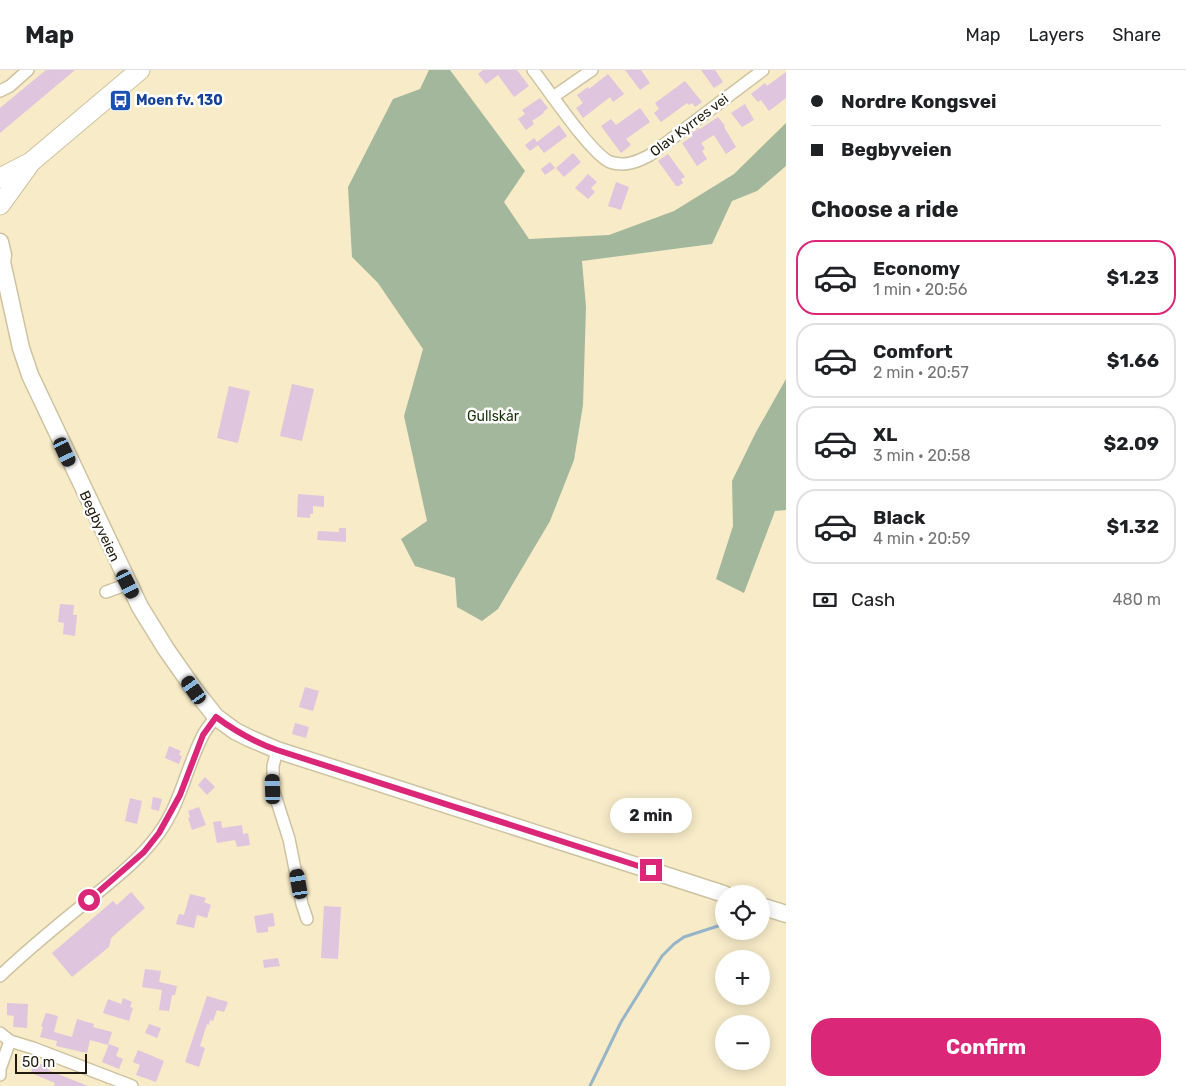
<!DOCTYPE html>
<html lang="en">
<head>
<meta charset="utf-8">
<style>
	:root { --surface:#fff; --page:#f6f6f6; --text:#202124; --muted:#757577; --line:#e0e0e0; --accent:#db2777 }
	body { margin:0; font-family:Rubik,sans-serif; background:var(--page); color:var(--text); height:100vh; display:flex; flex-direction:column; font-size:19px; white-space:nowrap }
	* { box-sizing:border-box; margin:0 }
	p { font-size:16px; color:var(--muted) }
	.icon { flex:none; width:28px; height:28px; fill:none; stroke:currentColor; stroke-width:2; stroke-linecap:round; stroke-linejoin:round }
	.map { position:relative; flex:1; overflow:hidden }
	.panel { display:flex; flex-direction:column; background:var(--surface); width:400px }
	.panel>* { flex:none }
	.hud { display:grid; align-content:center; height:110px; padding:0 25px; background:var(--surface) }
	.controls { position:absolute; left:715px; top:815px; display:grid; gap:10px }
	.controls a { display:grid; place-items:center; width:55px; height:55px; border-radius:50%; background:var(--surface); box-shadow:0 2px 12px #0003; font-size:25px }
	.scale { position:absolute; left:15px; bottom:12px; width:72px; box-sizing:border-box; padding-left:5px; border:2px solid #201b0e; border-top:0; font-size:14px; line-height:18px; white-space:nowrap; color:#201b0e; -webkit-text-stroke:4px #fff; paint-order:stroke }
	.end { position:absolute; width:22px; height:22px; margin:-11px; border:6px solid #db2777; background:#fff; box-shadow:0 0 0 2px #fff }
	.from { border-radius:50% }
	.bubble { position:absolute; height:35px; border-radius:18px; background:var(--surface); box-shadow:0 2px 12px #0003; font-size:16px; font-weight:700; line-height:35px; text-align:center }
	.car { position:absolute; width:15px; height:30px; margin:-15px -8px; border-radius:6px; box-shadow:0 0 4px 1px #0007; background:linear-gradient(#222 24%,#8ab4d8 0 40%,#222 0 76%,#8ab4d8 0 86%,#222 0) }
	.hud b { display:flex; align-items:center; gap:18px; height:48px; font-size:19px }
	.hud b+b { border-top:1px solid var(--line) }
	.hud i { width:12px; height:12px; background:var(--text) }
	ul { padding:0; list-style:none }
	li { display:flex; align-items:center; gap:15px; height:75px; margin:0 10px 8px; padding:0 15px; border:2px solid var(--line); border-radius:20px }
	li div { flex:1 }
	li b { display:block; font-size:19px }
	li em { font-style:normal; font-weight:700 }
	li.current { border-color:var(--accent) }
	li>.icon { width:45px; height:45px; stroke-width:1.5 }
	h2 { padding:0 25px; font-size:22px; line-height:60px }
	.pay { display:flex; align-items:center; gap:12px; height:55px; padding:0 25px; font-size:19px }
	.pay p { margin-inline-start:auto }
	.primary-button { display:flex; gap:10px; margin-top:auto; padding:10px 25px }
	.primary-button a { flex:1; height:58px; border-radius:20px; background:var(--accent); color:#fff; font-size:20px; font-weight:700; line-height:58px; text-align:center }
	header { display:flex; align-items:center; gap:30px; box-sizing:border-box; height:70px; padding:0 25px; background:var(--surface); border-bottom:1px solid var(--line) }
	header strong { font-size:24px }
	nav { display:flex; gap:28px; margin-inline-start:auto; font-size:18px }
	main { display:flex; flex:1; min-height:0 }
	.map>svg:first-child { display:block }
	.forest { fill:#a3b79c }
	.lines { fill:none; stroke-linecap:round; stroke-linejoin:round }
	.stream { stroke:#96b5c8; stroke-width:3 }
	.building { fill:#dfc5dd }
	.street-casing { stroke:#cec3a1; stroke-width:14 }
	.secondary-casing { stroke:#cec3a1; stroke-width:19 }
	.primary-casing { stroke:#cec3a1; stroke-width:21 }
	.street { stroke:#fff; stroke-width:11 }
	.secondary { stroke:#fff; stroke-width:16 }
	.primary { stroke:#fff; stroke-width:19 }
	.route { stroke:#db2777; stroke-width:6 }
	.labels { text-anchor:middle; stroke-width:5; stroke-linejoin:round; paint-order:stroke }
	.transit-label { font-size:14px; font-weight:bold; fill:#164399; stroke:#fff; text-anchor:start }
	.street-label { font-size:14px; fill:#201b0e; stroke:#fff }
	.park-label { font-size:14px; fill:#18340b; stroke:#fff }
</style>
</head>
<body>
<header>
<strong>Map</strong>
<nav><a>Map</a><a>Layers</a><a>Share</a></nav>
</header>
<main>
<div class="map">
<svg width="786" height="1016" viewBox="0 0 786 1016">
	<rect width="100%" height="100%" fill="#f7ebc8"/>
	<g class="forest">
		<polygon points="429,0 450,0 525,101 504,132 529,169 609,165 674,141 734,104 786,53 786,96 757,121 732,131 712,174 582,191 586,237 583,335 574,390 550,451 498,539 482,551 457,537 455,508 415,496 401,469 427,451 404,346 423,279 378,213 352,187 348,117 393,29 420,19"/>
		<polygon points="786,309 786,440 775,441 744,523 716,509 733,456 732,411 756,362"/>
	</g>
	<g class="lines">
		<polyline class="stream" points="590,1016 621,952 662,886 674,874 684,867 724,854"/>
	</g>
	<g class="building">
		<polygon points="46,0 75,0 0,63 0,38"/>
		<polygon points="483,0 517,0 529,16 514,27 498,5 486,14 478,4"/>
		<polygon points="625,0 641,0 650,13 640,20"/>
		<polygon points="701,0 715,0 723,12 714,18"/>
		<polygon points="786,2 786,28 769,41 761,30 758,32 751,24 765,13 767,16"/>
		<polygon points="608,4 624,24 613,32 610,27 583,48 576,38 583,33 577,25 588,17 589,19"/>
		<polygon points="685,11 702,32 695,37 692,33 689,35 687,33 661,52 654,43 659,39 655,33"/>
		<polygon points="540,28 548,38 543,42 544,43 532,51 534,54 526,60 518,49 525,44 522,40"/>
		<polygon points="745,34 754,50 742,57 731,43"/>
		<polygon points="640,38 650,52 626,69 631,75 621,83 601,56 611,49 616,55"/>
		<polygon points="718,47 725,56 724,57 736,77 726,84 714,65 701,73 705,79 702,81 707,89 697,96 682,73 693,66 691,64 699,58 700,59"/>
		<polygon points="559,55 567,66 544,83 538,75 530,81 525,75 534,68 537,72"/>
		<polygon points="573,83 581,92 564,107 556,98"/>
		<polygon points="668,84 685,107 681,109 683,113 679,116 676,116 658,91"/>
		<polygon points="550,92 555,98 545,105 541,99"/>
		<polygon points="588,104 597,112 591,118 595,122 588,129 575,118"/>
		<polygon points="616,112 629,117 621,140 608,136"/>
		<polygon points="292,314 314,319 302,371 280,366"/>
		<polygon points="229,316 250,321 238,373 217,368"/>
		<polygon points="298,424 324,426 324,437 313,436 313,444 310,444 310,448 297,447"/>
		<polygon points="339,458 346,458 346,472 317,470 318,461 339,462"/>
		<polygon points="60,534 74,535 73,545 77,545 75,566 63,564 64,553 58,552"/>
		<polygon points="305,617 319,621 313,641 299,637"/>
		<polygon points="295,653 309,657 306,668 292,664"/>
		<polygon points="169,676 181,681 179,685 182,686 179,694 165,688"/>
		<polygon points="205,707 215,717 207,725 198,715"/>
		<polygon points="153,727 162,729 159,741 151,739"/>
		<polygon points="130,728 142,731 137,754 125,751"/>
		<polygon points="199,737 206,755 192,760 188,748 190,747 188,741"/>
		<polygon points="221,751 222,758 242,755 243,764 248,763 250,775 237,777 235,770 217,773 213,752"/>
		<polygon points="131,822 145,838 111,868 109,877 72,907 52,883 113,831 117,835"/>
		<polygon points="190,824 206,828 204,832 211,835 207,848 197,845 194,858 176,854 179,844 184,845"/>
		<polygon points="324,836 341,837 338,889 321,888"/>
		<polygon points="273,843 275,856 268,857 268,862 257,863 254,846"/>
		<polygon points="278,888 280,896 264,898 263,890"/>
		<polygon points="145,899 161,901 159,912 177,916 175,925 172,925 169,941 159,940 162,920 142,917"/>
		<polygon points="207,926 228,932 224,942 217,940 213,951 210,950 209,955 207,954 200,976 205,978 199,997 185,992"/>
		<polygon points="123,928 132,932 130,937 133,938 129,951 103,943 108,929 121,934"/>
		<polygon points="7,933 28,934 27,958 13,957 14,946 7,945"/>
		<polygon points="46,943 58,946 54,962 72,967 77,949 94,954 93,957 112,962 108,975 90,970 87,983 56,976 57,971 40,967 43,957 41,956"/>
		<polygon points="149,954 161,958 157,968 145,963"/>
		<polygon points="109,974 119,978 116,986 123,989 119,999 102,992"/>
		<polygon points="138,980 164,991 156,1012 136,1005 140,995 133,992"/>
		<polygon points="34,991 49,997 48,1000 88,1016 54,1016 55,1013 31,1003"/>
	</g>
	<g class="lines">
		<defs>
			<g id="street">
				<path d="M533 0C548 19 591 84 610 92 625 97 637 92 650 85L763 0"/>
				<polyline points="0,21 10,16 28,0"/>
				<polyline points="553,27 592,0"/>
				<polyline points="106,522 128,514"/>
				<polyline points="277,680 273,696 273,719 289,769 302,834 307,849"/>
				<path d="M0 906C30 877 63 851 96 824 118 806 142 787 159 763 181 733 186 698 203 665 206 659 211 653 216 647"/>
				<polyline points="0,963 10,971 33,978 132,1016"/>
				<polyline points="0,1005 0,999 10,971"/>
			</g>
			<g id="secondary">
				<polyline points="0,172 3,185 2,192 21,278 30,305 140,537 166,579 194,619 216,647 235,661 249,668 277,680 724,824"/>
				<polyline points="761,836 786,844"/>
			</g>
			<g id="primary">
				<polyline points="0,108 31,92 140,0"/>
				<polyline points="0,135 29,95"/>
			</g>
		</defs>
		<use href="#street" class="street-casing"/>
		<use href="#secondary" class="secondary-casing"/>
		<use href="#primary" class="primary-casing"/>
		<use href="#street" class="street"/>
		<use href="#secondary" class="secondary"/>
		<use href="#primary" class="primary"/>
	</g>
	<g class="lines">
		<path class="route" d="M89 830 144 782 159 763 180 725 203 665 216 647C235 661 254 672 277 680L651 800"/>
	</g>
	<defs>
		<symbol id="bus-square" viewBox="-11 -11 22 22"><rect x="-9" y="-9" width="18" height="18" rx="4" fill="#1a4fb4" stroke="#fff"/><path d="M-5-6H5V4H4V6H2V4H-2V6H-4V4H-5ZM-3.5-4V0h7V-4ZM-3.5 1.2v1.5H-2V1.2ZM2 1.2v1.5H3.5V1.2Z" fill="#fff"/></symbol>
	</defs>
	<g fill-rule="evenodd">
		<use href="#bus-square" x="108" y="18" width="25" height="25"/>
	</g>
	<g class="labels">
		<g class="transit-label">
			<text x="136" y="35">Moen fv. 130</text>
		</g>
		<g class="street-label">
			<text transform="translate(689 55) rotate(-37)" y="5">Olav Kyrres vei</text>
			<text transform="translate(100 456) rotate(65)" y="5">Begbyveien</text>
		</g>
		<g class="park-label">
			<text x="493" y="351">Gullskår</text>
		</g>
	</g>
</svg>
<div class="controls">
<a><svg class="icon" aria-label="locate" viewBox="0 0 24 24"><circle cx="12" cy="12" r="6"/><path d="M12 2v4M12 18v4M2 12h4M18 12h4"/></svg></a>
<a>+</a>
<a>−</a>
</div>
<div class="scale">50 m</div>
<i class="end from" style="left:89px;top:830px"></i>
<i class="end" style="left:651px;top:800px"></i>
<div class="bubble" style="left:610px;top:728px;width:82px">2 min</div>
<i class="car" style="left:65px;top:382px;rotate:155deg"></i>
<i class="car" style="left:128px;top:514px;rotate:153deg"></i>
<i class="car" style="left:194px;top:620px;rotate:325deg"></i>
<i class="car" style="left:273px;top:719px;rotate:358deg"></i>
<i class="car" style="left:299px;top:814px;rotate:350deg"></i>
</div>
<section class="panel">
<div class="hud">
<b><i class="from"></i>Nordre Kongsvei</b>
<b><i></i>Begbyveien</b>
</div>
<h2>Choose a ride</h2>
<ul>
<li class="current"><svg class="icon" aria-label="car" viewBox="0 0 24 24"><path d="M5 17H2v-5l4-1 3-4h7l3 4 3 1v5h-3M9 17h6M6 11h13"/><circle cx="7" cy="17" r="2"/><circle cx="17" cy="17" r="2"/></svg><div><b>Economy</b><p>1 min · 20:56</p></div><em>$1.23</em></li>
<li><svg class="icon" aria-label="car" viewBox="0 0 24 24"><path d="M5 17H2v-5l4-1 3-4h7l3 4 3 1v5h-3M9 17h6M6 11h13"/><circle cx="7" cy="17" r="2"/><circle cx="17" cy="17" r="2"/></svg><div><b>Comfort</b><p>2 min · 20:57</p></div><em>$1.66</em></li>
<li><svg class="icon" aria-label="car" viewBox="0 0 24 24"><path d="M5 17H2v-5l4-1 3-4h7l3 4 3 1v5h-3M9 17h6M6 11h13"/><circle cx="7" cy="17" r="2"/><circle cx="17" cy="17" r="2"/></svg><div><b>XL</b><p>3 min · 20:58</p></div><em>$2.09</em></li>
<li><svg class="icon" aria-label="car" viewBox="0 0 24 24"><path d="M5 17H2v-5l4-1 3-4h7l3 4 3 1v5h-3M9 17h6M6 11h13"/><circle cx="7" cy="17" r="2"/><circle cx="17" cy="17" r="2"/></svg><div><b>Black</b><p>4 min · 20:59</p></div><em>$1.32</em></li>
</ul>
<div class="pay"><svg class="icon" aria-label="cash" viewBox="0 0 24 24"><path d="M3 7h18v10H3z"/><circle cx="12" cy="12" r="2"/></svg>Cash<p>480 m</p></div>
<div class="primary-button"><a>Confirm</a></div>
</section>
</main>
</body>
</html>
